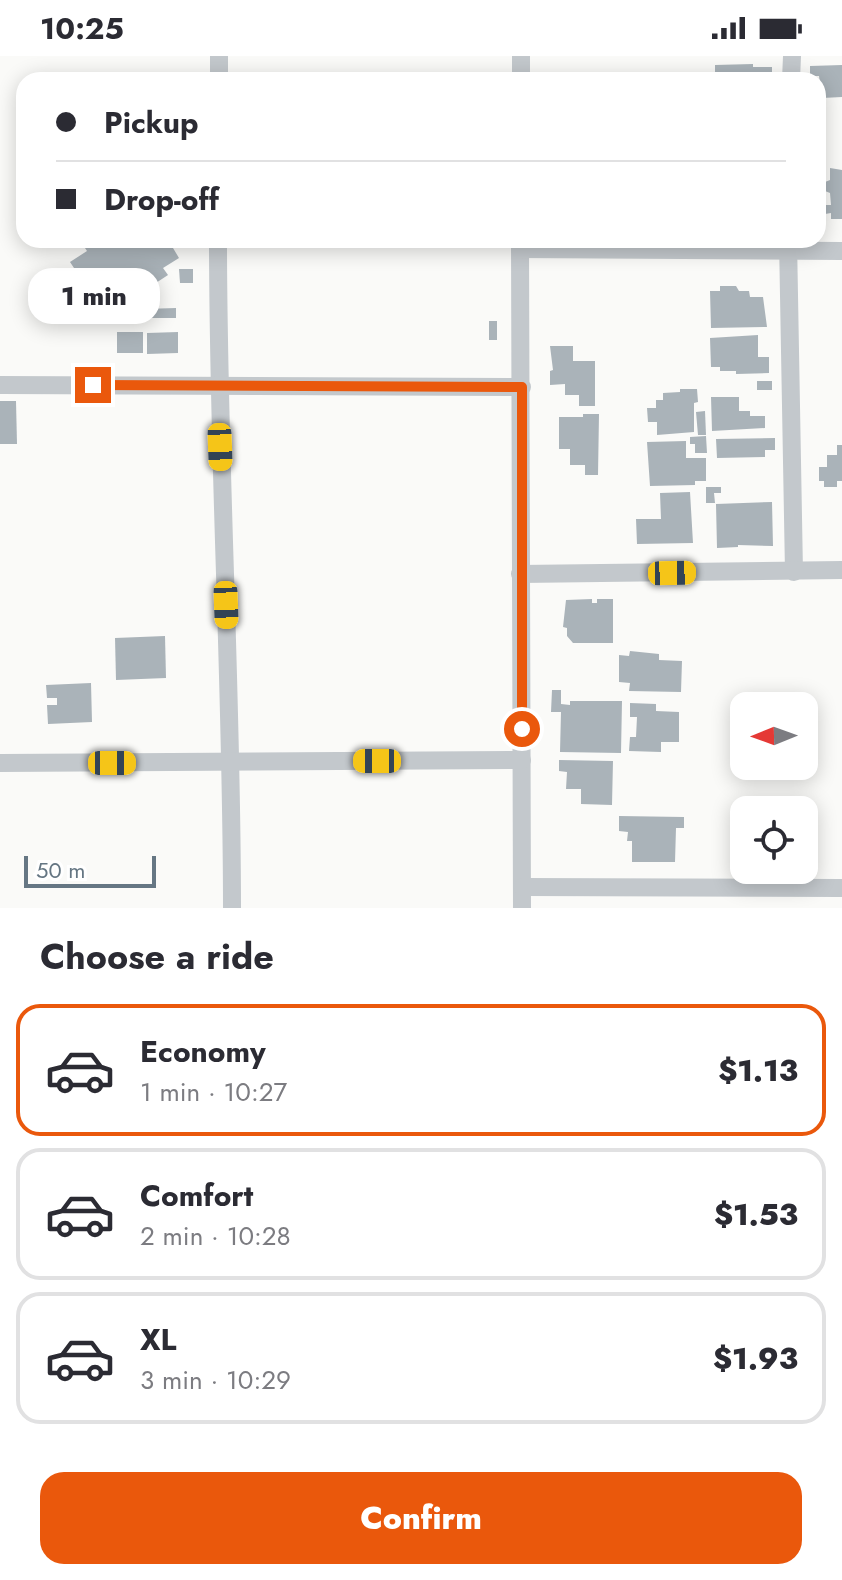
<!DOCTYPE html>
<html lang="en">
<head>
<meta charset="utf-8">
<style>
	:root { --surface:#fff; --page:#f2f2f3; --text:#2b2b33; --muted:#7c7c81; --line:#e1e1e2; --accent:#ea580c }
	body { margin:0; font-family:Jost,sans-serif; background:var(--page); color:var(--text); height:100vh; display:flex; flex-direction:column; font-size:30px; white-space:nowrap }
	* { box-sizing:border-box; margin:0 }
	p { font-size:26px; color:var(--muted) }
	.icon { flex:none; width:44px; height:44px; fill:none; stroke:currentColor; stroke-width:2; stroke-linecap:round; stroke-linejoin:round }
	.map { position:relative; height:852px; overflow:hidden }
	.side { display:flex; flex-direction:column; background:var(--surface); flex:1 }
	.side>* { flex:none }
	.guide { position:absolute; left:16px; top:16px; width:810px; height:176px; border-radius:24px; box-shadow:0 4px 20px #0003; display:grid; align-content:center; height:176px; padding:0 40px; background:var(--surface) }
	.needle { width:52px; rotate:269deg }
	.buttons { position:absolute; left:730px; top:636px; display:grid; gap:16px }
	.buttons a { display:grid; place-items:center; width:88px; height:88px; border-radius:16px; background:var(--surface); box-shadow:0 4px 20px #0003; font-size:40px }
	.scale { position:absolute; left:24px; bottom:20px; width:132px; box-sizing:border-box; padding-left:8px; border:4px solid #657683; border-top:0; font-size:22px; line-height:28px; white-space:nowrap; color:#657683; -webkit-text-stroke:6px #fff; paint-order:stroke }
	.end { position:absolute; width:36px; height:36px; margin:-18px; border:10px solid #ea580c; background:#fff; box-shadow:0 0 0 4px #fff }
	.from { border-radius:50% }
	.bubble { position:absolute; height:56px; border-radius:24px; background:var(--surface); box-shadow:0 4px 20px #0003; font-size:26px; font-weight:800; line-height:56px; text-align:center }
	.car { position:absolute; width:24px; height:48px; margin:-24px -12px; border-radius:10px; box-shadow:0 0 6px 2px #0007; background:linear-gradient(#f5c518 24%,#345 0 40%,#f5c518 0 76%,#345 0 86%,#f5c518 0) }
	.guide b { display:flex; align-items:center; gap:28px; height:76px; font-size:30px }
	.guide b+b { border-top:2px solid var(--line) }
	.guide i { width:20px; height:20px; background:var(--text) }
	ul { padding:0; list-style:none }
	li { display:flex; align-items:center; gap:24px; height:132px; margin:0 16px 12px; padding:0 24px; border:4px solid var(--line); border-radius:24px }
	li div { flex:1 }
	li b { display:block; font-size:30px }
	li em { font-style:normal; font-weight:800 }
	li.active { border-color:var(--accent) }
	li>.icon { width:72px; height:72px; stroke-width:1.5 }
	h2 { padding:0 40px; font-size:36px; line-height:96px }
	.action { display:flex; gap:16px; margin-top:auto; padding:16px 40px }
	.action a { flex:1; height:92px; border-radius:24px; background:var(--accent); color:#fff; font-size:32px; font-weight:800; line-height:92px; text-align:center }
	.status { display:flex; justify-content:space-between; align-items:center; height:56px; padding:0 40px; background:var(--surface); direction:ltr }
	.status svg { height:22px; fill:currentColor }
	.map>svg:first-child { display:block }
	.building { fill:#aab3b9 }
	.lines { fill:none; stroke-linecap:round; stroke-linejoin:round }
	.minor { stroke:#c3c8cc; stroke-width:18 }
	.route { stroke:#ea580c; stroke-width:10 }
</style>
</head>
<body>
<div class="status"><b>10:25</b><svg viewBox="0 0 49 12"><path d="M0 12V9h3v3zM5 12V6h3v6zM10 12V3h3v9zM15 12V0h3v12zM26 1h20v11H26zM47 4h2v5h-2z"/></svg></div>
<div class="map">
<svg width="842" height="852" viewBox="0 0 842 852">
	<rect width="100%" height="100%" fill="#fafaf8"/>
	<g class="building">
		<polygon points="753,8 753,11 772,11 772,24 715,24 715,9"/>
		<polygon points="842,9 842,41 822,42 819,20 810,20 810,10"/>
		<polygon points="830,112 842,114 842,163 831,163 831,157 825,158 825,149 831,149 830,137 825,135 825,126 830,124"/>
		<polygon points="85,184 174,184 170,187 179,202 163,212 168,219 121,250 116,242 100,252 92,240 86,244 72,222 78,218 70,206 87,195 81,186"/>
		<polygon points="179,213 193,213 193,227 180,227"/>
		<polygon points="720,230 736,230 739,235 749,235 750,241 763,241 767,271 711,272 710,235 720,235"/>
		<polygon points="176,252 176,262 144,262 144,253"/>
		<rect x="489" y="265" width="8" height="19"/>
		<rect x="117" y="276" width="26" height="21"/>
		<polygon points="178,276 178,297 147,298 147,277"/>
		<polygon points="758,279 758,301 769,301 769,317 736,318 736,315 720,315 720,311 711,311 710,282"/>
		<polygon points="550,290 573,290 573,305 595,305 595,350 579,350 579,339 565,339 565,328 550,329 550,315 553,314"/>
		<rect x="757" y="325" width="15" height="9"/>
		<polygon points="680,333 697,333 698,346 694,347 694,376 657,379 657,366 648,366 647,352 656,352 656,344 663,344 663,337 680,336"/>
		<polygon points="711,341 739,341 739,355 750,355 750,360 765,360 765,372 712,375"/>
		<polygon points="0,345 16,345 17,388 0,388"/>
		<polygon points="705,355 706,379 698,379 696,356"/>
		<polygon points="583,358 599,358 598,419 585,419 585,409 570,409 570,393 559,393 559,361 583,361"/>
		<polygon points="706,380 707,397 695,397 695,388 690,388 690,381"/>
		<polygon points="775,382 775,394 765,394 765,401 717,402 716,383"/>
		<polygon points="686,385 686,402 706,402 706,425 695,425 695,429 650,430 647,386"/>
		<polygon points="837,389 842,389 842,425 837,425 837,431 824,431 824,425 819,425 819,411 827,411 827,399 837,399"/>
		<polygon points="706,431 721,431 721,437 714,437 715,447 706,447"/>
		<polygon points="690,436 693,487 637,488 636,463 661,463 660,437"/>
		<polygon points="772,446 773,490 738,489 738,491 717,492 716,448"/>
		<polygon points="592,543 592,547 597,547 597,543 613,543 613,587 573,587 567,580 567,572 563,571 566,544"/>
		<polygon points="165,580 166,622 116,624 115,582"/>
		<polygon points="630,595 659,598 659,604 682,605 681,636 629,635 630,627 619,626 619,599 629,600"/>
		<polygon points="91,627 92,666 48,668 47,649 57,649 57,642 47,642 46,629"/>
		<polygon points="552,634 561,634 561,648 570,649 570,645 622,645 621,697 560,696 561,656 551,656"/>
		<polygon points="630,647 656,648 656,655 679,656 679,686 661,686 661,696 629,695 630,681 636,681 637,661 630,661"/>
		<polygon points="559,704 613,705 612,749 581,748 581,733 566,733 567,716 559,715"/>
		<polygon points="619,760 684,761 684,772 676,772 675,806 632,806 632,785 627,785 628,776 619,775"/>
	</g>
	<g class="lines">
		<g class="minor">
			<polyline points="219,24 219,0"/>
			<polyline points="521,24 521,0"/>
			<polyline points="791,24 792,0"/>
			<path d="M218 184C218 407 232 629 232 852"/>
			<polyline points="520,184 522,852"/>
			<polyline points="788,184 794,516"/>
			<polyline points="520,193 842,195"/>
			<polyline points="0,329 522,331"/>
			<polyline points="520,518 842,514"/>
			<polyline points="0,707 522,704"/>
			<polyline points="523,831 842,832"/>
		</g>
	</g>
	<g class="lines">
		<polyline class="route" points="93,329 522,331 522,673"/>
	</g>
</svg>
<div class="buttons">
<a><svg class="needle" viewBox="-14 -14 28 28"><path d="M0-13l5 13h-10z" fill="#e53935"/><path d="M0 13l5-13h-10z" fill="#7c7c81"/></svg></a>
<a><svg class="icon" aria-label="locate" viewBox="0 0 24 24"><circle cx="12" cy="12" r="6"/><path d="M12 2v4M12 18v4M2 12h4M18 12h4"/></svg></a>
</div>
<div class="scale">50 m</div>
<i class="end from" style="left:522px;top:673px"></i>
<i class="end" style="left:93px;top:329px"></i>
<div class="bubble" style="left:28px;top:212px;width:132px">1 min</div>
<i class="car" style="left:220px;top:391px;rotate:178deg"></i>
<i class="car" style="left:672px;top:517px;rotate:89deg"></i>
<i class="car" style="left:226px;top:549px;rotate:178deg"></i>
<i class="car" style="left:377px;top:705px;rotate:270deg"></i>
<i class="car" style="left:112px;top:707px;rotate:90deg"></i>
<div class="guide">
<b><i class="from"></i>Pickup</b>
<b><i></i>Drop-off</b>
</div>
</div>
<section class="side">
<h2>Choose a ride</h2>
<ul>
<li class="active"><svg class="icon" aria-label="car" viewBox="0 0 24 24"><path d="M5 17H2v-5l4-1 3-4h7l3 4 3 1v5h-3M9 17h6M6 11h13"/><circle cx="7" cy="17" r="2"/><circle cx="17" cy="17" r="2"/></svg><div><b>Economy</b><p>1 min · 10:27</p></div><em>$1.13</em></li>
<li><svg class="icon" aria-label="car" viewBox="0 0 24 24"><path d="M5 17H2v-5l4-1 3-4h7l3 4 3 1v5h-3M9 17h6M6 11h13"/><circle cx="7" cy="17" r="2"/><circle cx="17" cy="17" r="2"/></svg><div><b>Comfort</b><p>2 min · 10:28</p></div><em>$1.53</em></li>
<li><svg class="icon" aria-label="car" viewBox="0 0 24 24"><path d="M5 17H2v-5l4-1 3-4h7l3 4 3 1v5h-3M9 17h6M6 11h13"/><circle cx="7" cy="17" r="2"/><circle cx="17" cy="17" r="2"/></svg><div><b>XL</b><p>3 min · 10:29</p></div><em>$1.93</em></li>
</ul>
<div class="action"><a>Confirm</a></div>
</section>
</body>
</html>
